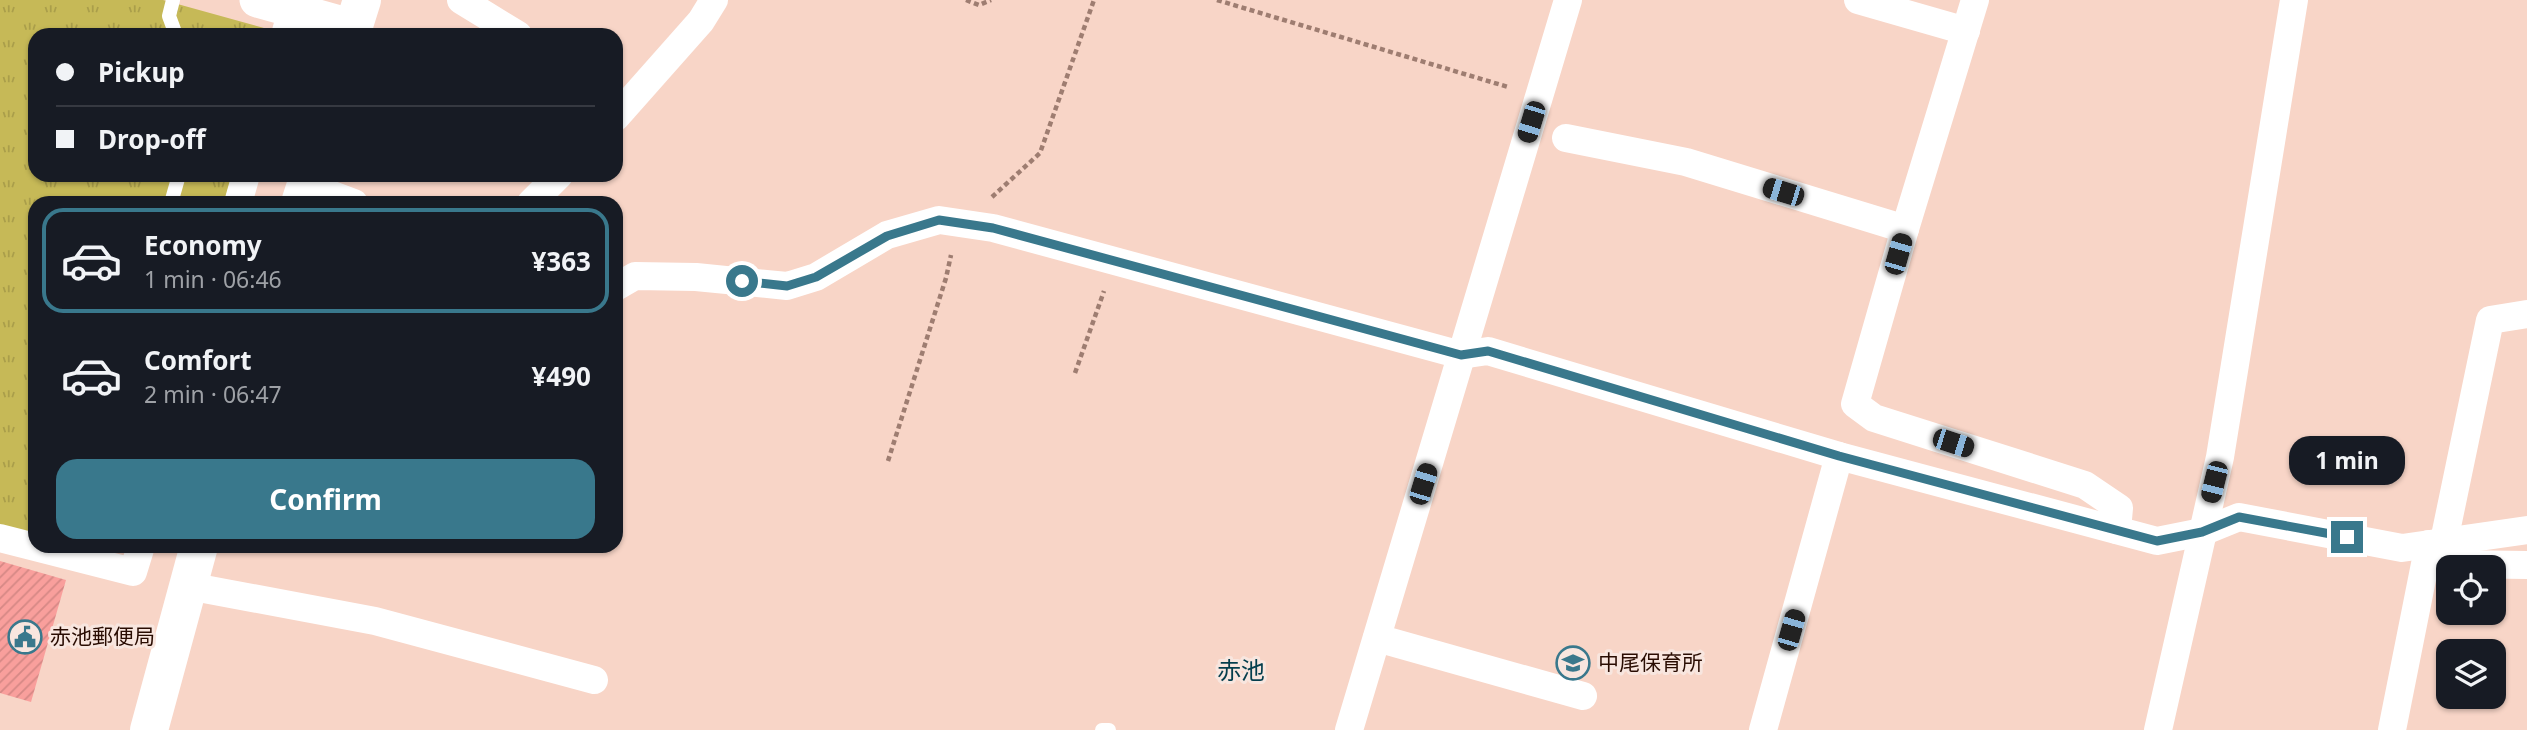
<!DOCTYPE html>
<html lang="en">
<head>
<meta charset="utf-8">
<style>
	:root { --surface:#171b24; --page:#20242c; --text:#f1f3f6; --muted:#9ea1a6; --line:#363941; --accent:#39788c }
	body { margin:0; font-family:"Noto Sans","Noto Sans JP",sans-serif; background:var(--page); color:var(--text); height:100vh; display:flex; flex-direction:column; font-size:26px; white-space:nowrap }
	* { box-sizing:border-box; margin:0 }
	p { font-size:23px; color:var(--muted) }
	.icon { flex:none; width:38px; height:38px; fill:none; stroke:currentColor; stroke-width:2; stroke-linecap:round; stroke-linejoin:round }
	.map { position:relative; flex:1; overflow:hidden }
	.details { position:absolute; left:28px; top:196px; width:595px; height:357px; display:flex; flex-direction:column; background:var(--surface); border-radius:21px; box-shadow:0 2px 5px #0004 }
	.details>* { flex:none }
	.hud { position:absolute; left:28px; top:28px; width:595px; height:154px; border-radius:21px; box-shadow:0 2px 5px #0004; display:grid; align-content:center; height:154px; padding:0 28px; background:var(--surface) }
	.controls { position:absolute; left:2436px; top:555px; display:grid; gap:14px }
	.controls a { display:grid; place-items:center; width:70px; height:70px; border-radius:14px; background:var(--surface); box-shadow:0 2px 5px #0004; font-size:35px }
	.end { position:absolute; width:32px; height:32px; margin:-16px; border:9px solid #39788c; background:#fff; box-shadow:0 0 0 4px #fff }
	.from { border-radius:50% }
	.bubble { position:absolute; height:49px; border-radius:21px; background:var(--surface); box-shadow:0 2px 5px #0004; font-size:23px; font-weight:700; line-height:49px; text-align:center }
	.car { position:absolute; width:21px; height:42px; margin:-21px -10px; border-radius:9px; box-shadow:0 0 5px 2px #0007; background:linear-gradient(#222 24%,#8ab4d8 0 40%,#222 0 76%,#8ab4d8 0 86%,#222 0) }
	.hud b { display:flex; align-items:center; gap:24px; height:66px; font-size:26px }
	.hud b+b { border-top:2px solid var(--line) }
	.hud i { width:18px; height:18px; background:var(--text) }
	ul { padding:12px 0 0; list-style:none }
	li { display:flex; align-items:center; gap:21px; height:105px; margin:0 14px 10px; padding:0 14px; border:4px solid transparent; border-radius:21px }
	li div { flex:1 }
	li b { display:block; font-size:26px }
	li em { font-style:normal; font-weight:700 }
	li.active { border-color:var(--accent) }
	li>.icon { width:63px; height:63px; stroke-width:1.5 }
	.primary-button { display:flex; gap:14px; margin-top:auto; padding:14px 28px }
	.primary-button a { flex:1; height:80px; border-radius:21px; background:var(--accent); color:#fff; font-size:28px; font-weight:700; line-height:80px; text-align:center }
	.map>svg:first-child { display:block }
	.park { fill:url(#park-tufts) }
	.building { fill:url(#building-hatch) }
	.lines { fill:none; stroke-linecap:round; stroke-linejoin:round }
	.path { stroke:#9e7d71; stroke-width:4.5; stroke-dasharray:5 3.5; stroke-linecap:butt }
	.service { stroke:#fff; stroke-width:14 }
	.minor { stroke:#fff; stroke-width:28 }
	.tertiary { stroke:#fff; stroke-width:35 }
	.primary { stroke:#fff; stroke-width:38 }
	.route { stroke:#39788c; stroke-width:9 }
	.labels { text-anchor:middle; stroke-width:6; stroke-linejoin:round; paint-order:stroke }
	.poi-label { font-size:21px; fill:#290c02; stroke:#f8e6df; text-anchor:start }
	.quarter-label { font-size:24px; fill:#043e4d; stroke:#f8e6df }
</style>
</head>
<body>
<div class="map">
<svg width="2527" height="730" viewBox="0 0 2527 730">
	<defs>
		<pattern id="park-tufts" width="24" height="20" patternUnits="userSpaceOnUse" patternTransform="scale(1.75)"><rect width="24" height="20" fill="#c6b957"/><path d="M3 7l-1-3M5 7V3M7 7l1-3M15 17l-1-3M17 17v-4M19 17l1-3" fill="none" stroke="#aa9e4a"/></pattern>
		<pattern id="building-hatch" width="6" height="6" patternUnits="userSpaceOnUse" patternTransform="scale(1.75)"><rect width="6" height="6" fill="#f99f9c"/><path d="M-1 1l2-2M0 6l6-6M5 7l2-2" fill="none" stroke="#d58885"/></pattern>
	</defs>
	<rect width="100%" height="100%" fill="#f8d5c7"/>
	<polygon class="park" points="0,0 163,0 264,28 266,35 35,35 35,175 232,175 224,203 35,203 35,539 0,528"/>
	<polygon class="building" points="0,561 66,580 31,702 0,693"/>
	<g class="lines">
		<g class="path">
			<polyline points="966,0 979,5 991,0"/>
			<polyline points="1217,0 1508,87"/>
			<polyline points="992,197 1040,153 1094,0"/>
			<polyline points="1075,373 1104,291"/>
			<polyline points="888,461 946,278 951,255"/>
		</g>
		<g class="service">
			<polyline points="173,0 169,16 176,35"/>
			<polyline points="171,203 179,175"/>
			<polyline points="1102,730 1109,730"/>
		</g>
		<g class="minor">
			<polyline points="461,0 518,35"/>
			<polyline points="1858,0 1966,31"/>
			<polyline points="1975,0 1905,229 1855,404 1874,418 2085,485 2119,508 2117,530"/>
			<polyline points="285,35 292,10"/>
			<polyline points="616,117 701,21 714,0"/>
			<polyline points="1566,138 1686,162 1905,229"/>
			<polyline points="306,185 354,203"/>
			<polyline points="238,203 246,175"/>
			<polyline points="531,203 559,175"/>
			<polyline points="616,287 635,276 696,277 787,286 816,277 887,235 939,220 993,228 1461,355 1488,351 1839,456 2157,541 2202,532 2239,517 2402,548 2527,530"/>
			<polyline points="0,538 133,572 141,546"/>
			<polyline points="2444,541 2490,320 2527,314"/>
			<polyline points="2426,560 2451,564 2527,565"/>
			<polyline points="188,586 375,621 594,680"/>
			<polyline points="1377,638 1583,696"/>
			<polyline points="1349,730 1568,0"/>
			<polyline points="1763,730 1839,456"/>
			<polyline points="2158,730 2220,457 2294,0"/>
			<polyline points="2392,730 2429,544"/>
		</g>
		<polyline class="tertiary" points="257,0 354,27"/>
		<g class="primary">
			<polyline points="351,35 362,0"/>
			<polyline points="300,203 309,175"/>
			<polyline points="149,730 199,546"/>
		</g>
	</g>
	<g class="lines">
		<polyline class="route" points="742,281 787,286 816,277 887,236 939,220 993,228 1461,355 1488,351 1839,456 2157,541 2202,532 2239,517 2347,537"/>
	</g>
	<defs>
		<symbol id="civic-ring" viewBox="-11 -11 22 22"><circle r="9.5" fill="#f8e6df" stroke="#39788c" stroke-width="1.5"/><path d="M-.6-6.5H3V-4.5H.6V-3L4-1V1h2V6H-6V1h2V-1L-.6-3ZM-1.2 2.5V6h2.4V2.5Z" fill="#39788c"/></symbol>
		<symbol id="school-ring" viewBox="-11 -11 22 22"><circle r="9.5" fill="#f8e6df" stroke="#39788c" stroke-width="1.5"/><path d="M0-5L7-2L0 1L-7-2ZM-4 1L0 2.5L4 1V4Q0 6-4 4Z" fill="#39788c"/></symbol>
	</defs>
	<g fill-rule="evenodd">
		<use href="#civic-ring" x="6" y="618" width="38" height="38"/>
		<use href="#school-ring" x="1554" y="644" width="38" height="38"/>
	</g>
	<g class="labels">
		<g class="poi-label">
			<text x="50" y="644">赤池郵便局</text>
			<text x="1598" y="670">中尾保育所</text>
		</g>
		<g class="quarter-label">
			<text x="1241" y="679">赤池</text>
		</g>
	</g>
</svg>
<div class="controls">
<a><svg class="icon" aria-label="locate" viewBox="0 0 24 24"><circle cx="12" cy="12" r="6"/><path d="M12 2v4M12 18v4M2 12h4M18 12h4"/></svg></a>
<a><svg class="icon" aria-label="layers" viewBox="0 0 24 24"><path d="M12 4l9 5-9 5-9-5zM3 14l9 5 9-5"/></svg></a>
</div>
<i class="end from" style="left:742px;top:281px"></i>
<i class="end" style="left:2347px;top:537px"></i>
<div class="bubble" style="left:2289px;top:436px;width:116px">1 min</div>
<i class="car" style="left:1531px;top:122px;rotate:197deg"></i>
<i class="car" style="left:1783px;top:192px;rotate:287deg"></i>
<i class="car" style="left:1898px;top:254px;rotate:16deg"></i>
<i class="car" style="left:1953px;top:443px;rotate:108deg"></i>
<i class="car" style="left:2214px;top:482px;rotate:194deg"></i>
<i class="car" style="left:1423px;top:484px;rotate:17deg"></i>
<i class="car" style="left:1791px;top:630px;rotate:16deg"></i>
<div class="hud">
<b><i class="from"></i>Pickup</b>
<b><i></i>Drop-off</b>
</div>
<section class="details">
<ul>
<li class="active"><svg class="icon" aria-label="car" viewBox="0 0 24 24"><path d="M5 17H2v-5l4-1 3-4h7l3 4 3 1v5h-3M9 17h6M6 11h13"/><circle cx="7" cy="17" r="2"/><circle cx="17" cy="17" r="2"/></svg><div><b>Economy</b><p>1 min · 06:46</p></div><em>¥363</em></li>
<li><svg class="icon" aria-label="car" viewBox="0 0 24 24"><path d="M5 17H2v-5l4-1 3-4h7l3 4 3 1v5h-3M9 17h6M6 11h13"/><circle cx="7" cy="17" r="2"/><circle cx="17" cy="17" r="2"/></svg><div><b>Comfort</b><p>2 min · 06:47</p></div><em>¥490</em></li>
</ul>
<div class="primary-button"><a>Confirm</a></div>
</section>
</div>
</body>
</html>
